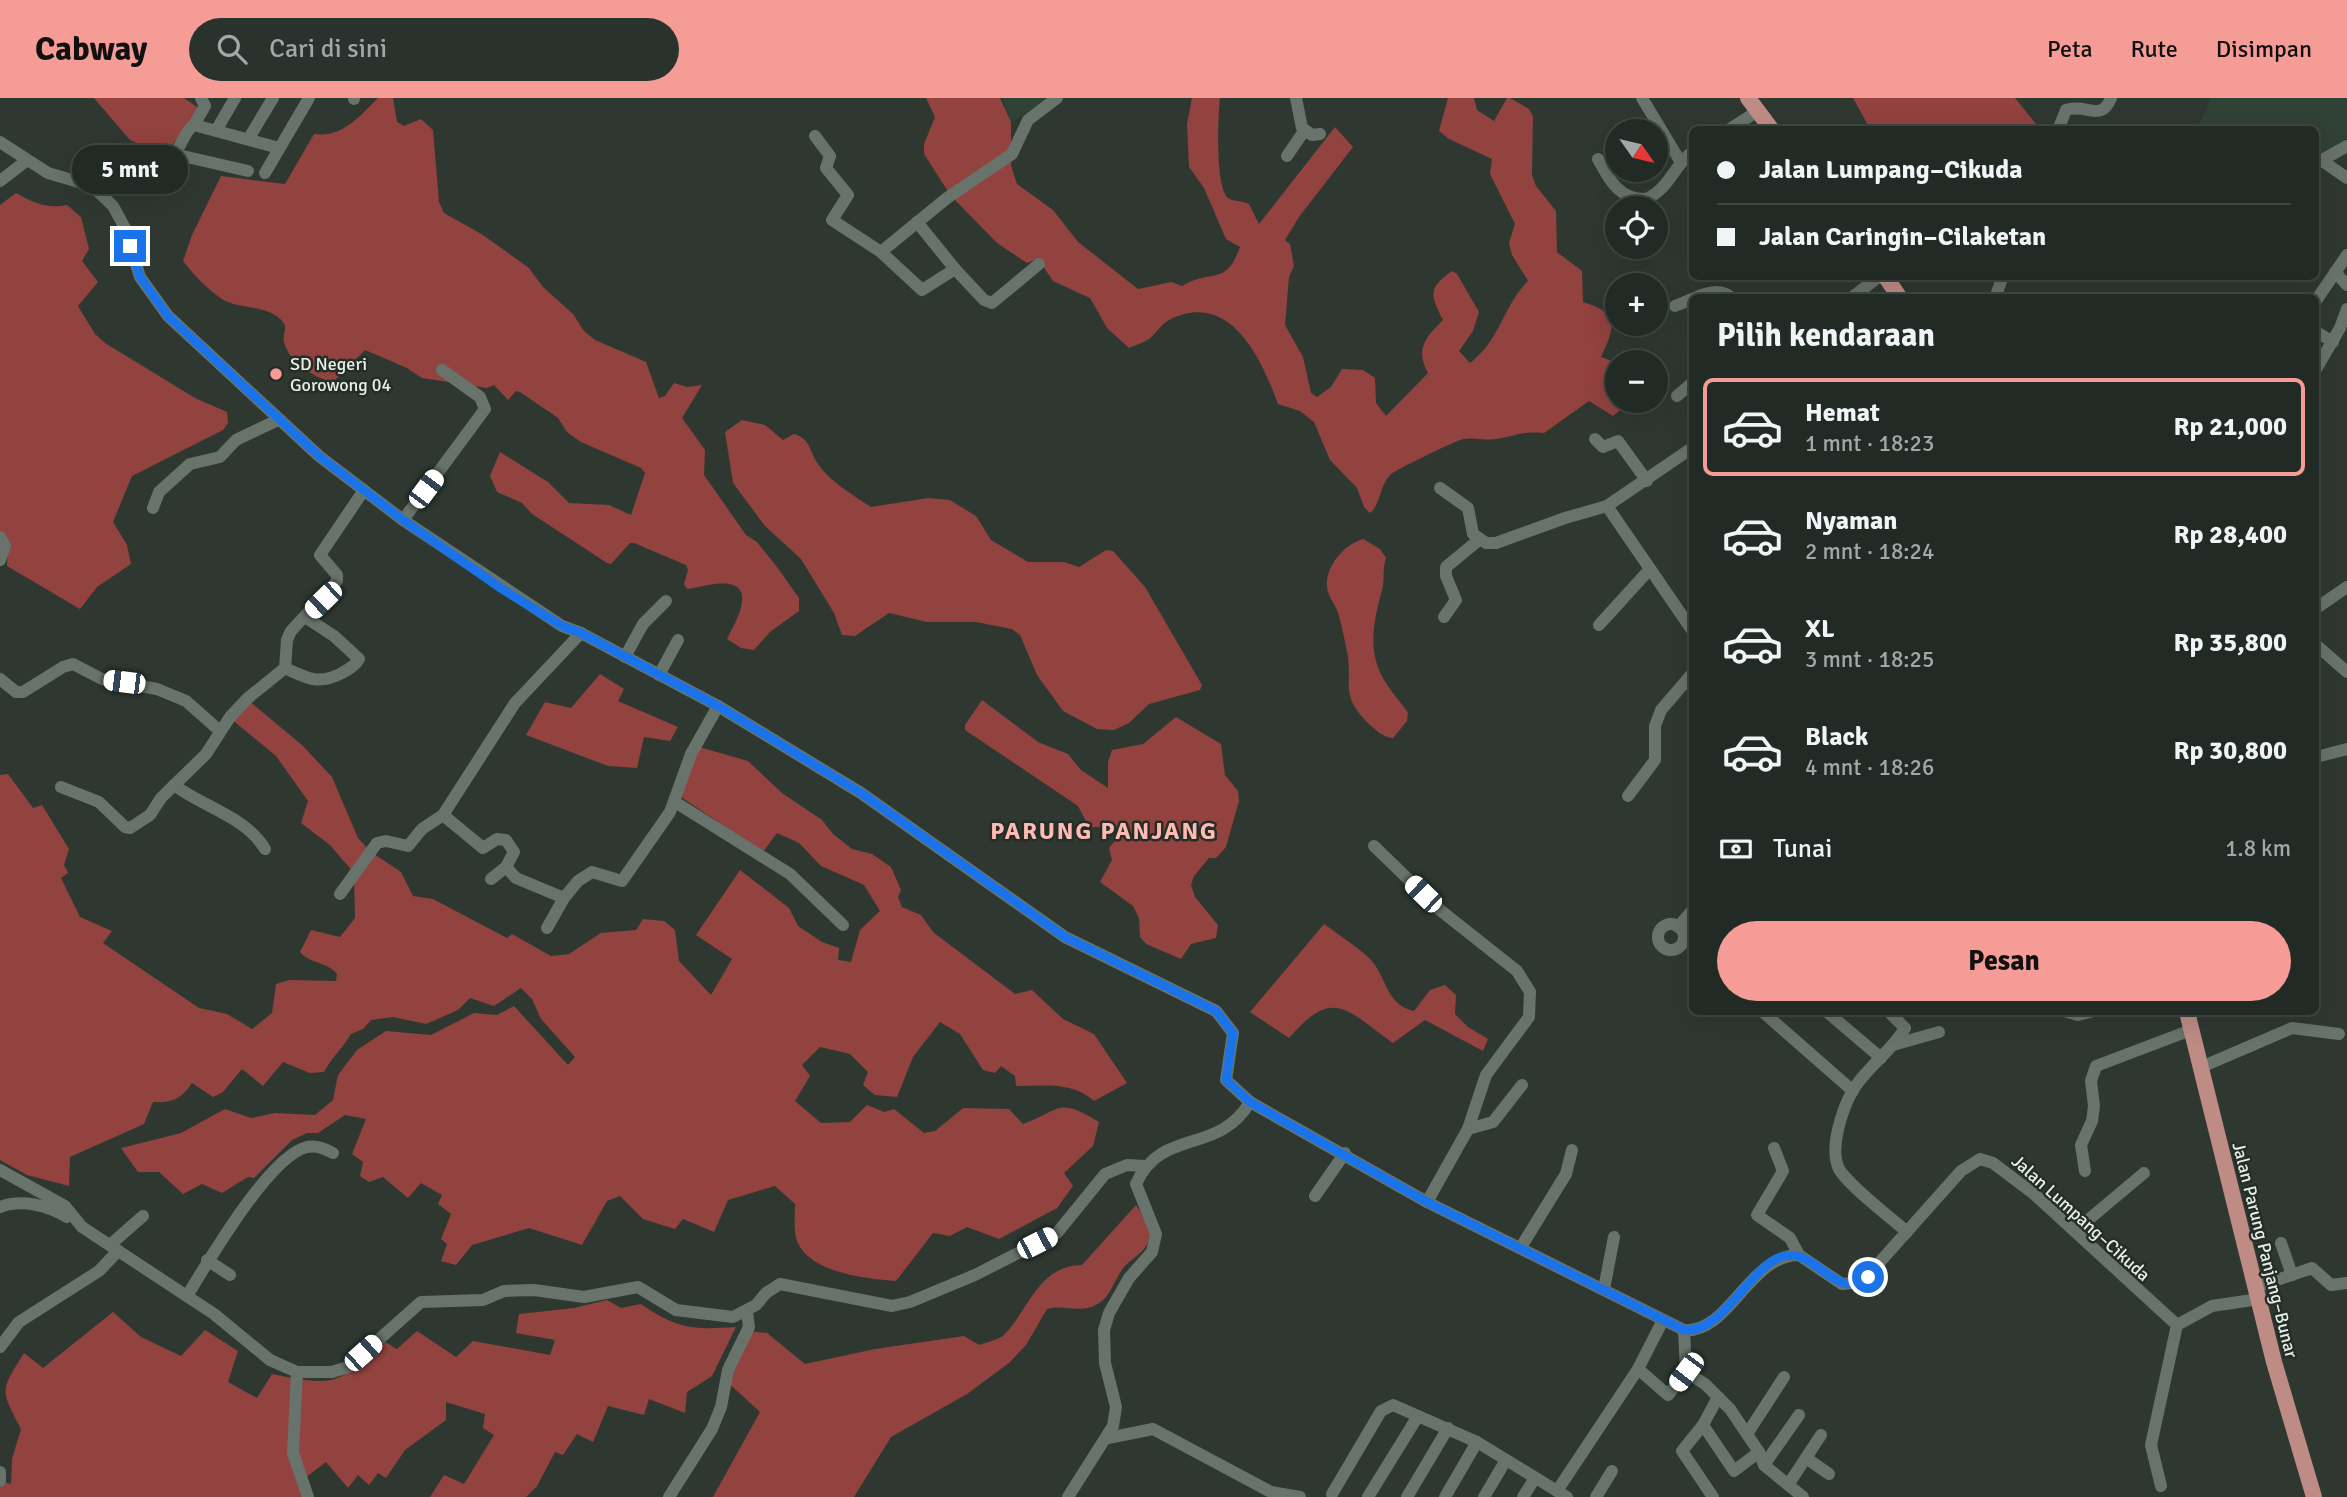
<!DOCTYPE html>
<html lang="id">
<head>
<meta charset="utf-8">
<style>
	:root { --surface:#222a25; --page:#2a322d; --text:#f1f3f6; --muted:#a2a7a7; --line:#3f4642; --accent:#f59c96 }
	body { margin:0; font-family:Signika,sans-serif; background:var(--page); color:var(--text); height:100vh; display:flex; flex-direction:column; font-size:26px; white-space:nowrap }
	* { box-sizing:border-box; margin:0 }
	p { font-size:23px; color:var(--muted) }
	.icon { flex:none; width:38px; height:38px; fill:none; stroke:currentColor; stroke-width:2; stroke-linecap:round; stroke-linejoin:round }
	.map { position:relative; flex:1; overflow:hidden }
	.panel { position:absolute; left:1689px; top:196px; width:630px; height:721px; display:flex; flex-direction:column; background:var(--surface); border-radius:10px; box-shadow:0 7px 28px #0002,0 0 0 2px var(--line) }
	.panel>* { flex:none }
	.guide { position:absolute; left:1689px; top:28px; width:630px; height:154px; border-radius:10px; box-shadow:0 7px 28px #0002,0 0 0 2px var(--line); display:grid; align-content:center; height:154px; padding:0 28px; background:var(--surface) }
	.needle { width:46px; rotate:124deg }
	.tools { position:absolute; left:1605px; top:21px; display:grid; gap:14px }
	.tools a { display:grid; place-items:center; width:63px; height:63px; border-radius:50%; background:var(--surface); box-shadow:0 7px 28px #0002,0 0 0 2px var(--line); font-size:35px }
	.end { position:absolute; width:32px; height:32px; margin:-16px; border:9px solid #1a73e8; background:#fff; box-shadow:0 0 0 4px #fff }
	.from { border-radius:50% }
	.bubble { position:absolute; height:49px; border-radius:24px; background:var(--surface); box-shadow:0 7px 28px #0002,0 0 0 2px var(--line); font-size:23px; font-weight:800; line-height:49px; text-align:center }
	.car { position:absolute; width:21px; height:42px; margin:-21px -10px; border-radius:9px; box-shadow:0 0 5px 2px #0007; background:linear-gradient(#fff 24%,#345 0 40%,#fff 0 76%,#345 0 86%,#fff 0) }
	.guide b { display:flex; align-items:center; gap:24px; height:66px; font-size:26px }
	.guide b+b { border-top:2px solid var(--line) }
	.guide i { width:18px; height:18px; background:var(--text) }
	ul { padding:0; list-style:none }
	li { display:flex; align-items:center; gap:21px; height:98px; margin:0 14px 10px; padding:0 14px; border:4px solid transparent; border-radius:10px }
	li div { flex:1 }
	li b { display:block; font-size:26px }
	li em { font-style:normal; font-weight:800 }
	li.selected { border-color:var(--accent) }
	li>.icon { width:63px; height:63px; stroke-width:1.5 }
	h2 { padding:0 28px; font-size:32px; line-height:84px }
	.pay { display:flex; align-items:center; gap:18px; height:77px; padding:0 28px; font-size:26px }
	.pay p { margin-inline-start:auto }
	.button { display:flex; gap:14px; margin-top:auto; padding:14px 28px }
	.button a { flex:1; height:80px; border-radius:42px; background:var(--accent); color:#111; font-size:28px; font-weight:800; line-height:80px; text-align:center }
	header { display:flex; align-items:center; gap:42px; box-sizing:border-box; height:98px; padding:0 35px; background:var(--accent); color:#111 }
	header strong { font-size:33px }
	nav { display:flex; gap:38px; margin-inline-start:auto; font-size:24px }
	.search { width:490px; height:63px; background:var(--page); display:flex; align-items:center; gap:18px; box-sizing:border-box; padding:0 24px; border-radius:38px; color:var(--muted); font-size:26px }
	.map>svg:first-child { display:block }
	.built { fill:#304136 }
	.green { fill:#92423f }
	.lines { fill:none; stroke-linecap:round; stroke-linejoin:round }
	.minor { stroke:#68736b; stroke-width:12 }
	.major { stroke:#be8c85; stroke-width:16 }
	.route { stroke:#1a73e8; stroke-width:9 }
	.poi-dot { fill:#f59c96; stroke:#242e27; stroke-width:2.5 }
	.labels { text-anchor:middle; stroke-width:5; stroke-linejoin:round; paint-order:stroke }
	.poi-label { font-size:18px; fill:#e8efea; stroke:#242e27; text-anchor:start }
	.street-label { font-size:18px; fill:#e8efea; stroke:#242e27 }
	.district-label { font-size:24px; font-weight:bold; letter-spacing:2px; fill:#ffbab5; stroke:#242e27 }
</style>
</head>
<body>
<header>
<strong>Cabway</strong>
<div class="search"><svg class="icon" aria-label="search" viewBox="0 0 24 24"><circle cx="10" cy="10" r="6"/><path d="M15 15l6 6"/></svg>Cari di sini</div>
<nav><a>Peta</a><a>Rute</a><a>Disimpan</a></nav>
</header>
<div class="map">
<svg width="2347" height="1399" viewBox="0 0 2347 1399">
	<rect width="100%" height="100%" fill="#2e3831"/>
	<g class="built">
		<polygon points="1003,0 1050,0 1011,24"/>
		<polygon points="2211,0 2347,0 2347,41 2315,60 2315,32 2197,32"/>
	</g>
	<g class="green">
		<polygon points="94,0 184,0 200,11 168,52 159,55 130,42"/>
		<path d="M378 0H393L397 24 404 28 421 21 433 32 439 104 444 115 483 137 529 170 543 189 573 216 584 233 595 242 646 264 659 300 665 298 674 285 687 289 702 287 682 320 705 352 704 377 746 437 757 444 777 469 799 500V513L770 534 754 552 741 550 727 541C737 521 761 481 715 486 706 487 697 490 687 491L684 486 688 472 686 467 634 445H630L611 466 607 465 532 416 522 405 497 394 490 378 500 354 548 384 569 405 609 407 631 417 645 375 641 370 581 344 567 334 558 320 520 294 516 293 508 302 494 287 487 290 422 280 407 270 365 252 333 284C314 280 289 264 284 244 282 237 288 230 283 224 269 206 239 212 222 201 208 192 193 176 183 163L192 137 221 78 285 86 314 36C342 40 359 19 378 0Z"/>
		<path d="M926 0H1000L1011 24V68L1017 86 1053 112 1078 144 1138 191 1171 184 1182 188C1212 170 1226 189 1240 149L1226 141 1204 90 1189 69 1187 26 1192 0H1220C1218 17 1215 89 1228 100 1233 104 1242 102 1249 106L1259 126 1335 29 1353 49 1299 119 1285 142 1290 146 1294 168 1289 179 1285 227 1303 259 1311 295 1317 299 1331 289 1342 271 1363 272 1375 280 1376 305 1386 318 1428 275C1415 251 1425 240 1443 222 1430 197 1428 190 1452 173L1457 176 1479 214 1473 233 1459 253 1470 265C1500 243 1503 208 1528 183L1512 157 1509 145 1515 126 1490 76 1492 61 1449 41 1439 33 1448 0H1474L1477 12 1494 23 1507 0H1510L1529 11 1533 18 1532 77 1536 88 1556 113 1557 154 1582 173 1583 204C1620 215 1615 229 1601 259L1617 265V303L1630 304 1613 318 1589 303 1544 335C1521 333 1517 338 1496 341 1485 343 1473 339 1463 341 1455 343 1395 372 1390 377 1379 389 1381 406 1370 415L1364 409 1357 390 1330 362 1314 324 1300 313 1278 306C1261 260 1230 191 1169 222 1161 226 1156 236 1149 241 1143 245 1135 247 1129 250L1107 230 1090 200 1053 183 1038 161 1027 165 997 145 951 98 924 56V46L935 19Z"/>
		<polygon points="1853,0 2015,0 2040,31 1870,31"/>
		<path d="M16 95C34 105 47 111 67 107L81 119 89 151 82 163 98 184 78 208 95 236 105 245 195 300 227 314 228 325 223 332 132 378 113 424 127 447 131 466 97 489 80 511 7 468 8 445 0 434V107Z"/>
		<path d="M742 322 765 327 783 342 794 336C811 341 809 353 818 366 830 384 853 397 871 409L928 400 950 402 976 418 991 442 1028 464H1064L1079 469 1106 452 1113 453 1145 489 1202 587 1200 592 1149 606 1129 625 1114 632 1097 631 1063 613 1037 577 1020 537 1012 531 976 524H927L889 515 855 538 842 537 834 515 801 461 765 428 733 385 725 334Z"/>
		<path d="M1363 441 1380 451 1386 460C1382 472 1385 482 1382 492 1373 526 1366 557 1388 588 1394 598 1402 605 1408 615L1407 623 1393 640C1383 639 1378 634 1370 627 1337 595 1355 586 1346 549 1344 539 1342 529 1339 518 1337 508 1328 500 1327 489 1325 468 1345 446 1363 441Z"/>
		<polygon points="600,576 624,591 618,603 678,629 670,643 644,639 637,670 608,668 526,637 545,604 571,610"/>
		<path d="M248 602 303 648 332 679 358 740 371 754 401 774 413 798 433 801 507 840 512 836 551 858 569 856 601 835 636 832 643 821 664 823 675 832 679 863 711 897 732 861 696 837 740 772 789 810 798 828 822 844 839 850 838 862 851 864 860 832 880 813 864 787 821 768 799 745 777 735 763 754 678 697 692 647 748 663 782 695 822 722 833 736 852 751 872 756 891 769 901 792 898 799 902 809 921 817 933 834 1015 896 1032 892 1063 921 1094 936 1127 985 1094 1003C1072 983 1044 988 1016 988L1015 978 1001 968 995 975 983 972 960 936 940 924 913 959 897 999 875 997 863 987 868 974 850 956 820 949 802 967 810 978 795 1003 821 1025 850 1024 867 1007 884 1014 894 1011 924 1035 935 1033 963 1010 1009 1011 1023 1026C1063 1011 1057 999 1099 1024L1093 1048 1064 1075 1073 1088 1057 1110 999 1141 967 1129 950 1138 933 1135 896 1183C868 1181 811 1175 798 1145 793 1135 795 1118 795 1106L775 1088 728 1102 714 1134 683 1121 675 1131 643 1121 620 1098 607 1103 582 1147 529 1130 472 1147 456 1167 441 1163 447 1146 441 1141 451 1116 438 1106 442 1097 421 1085 408 1100 383 1079 369 1084 360 1078 363 1064 352 1056 366 1021 345 1017 318 1035H307L292 1042 254 1080 248 1079 222 1095 202 1086 183 1096 159 1074H138L121 1050 181 1035 225 1011 251 1020 275 1015 315 1017 333 1002 338 977 357 952 386 933 431 937 474 915 497 917 514 908 568 967 575 959 541 921 532 901 521 890 494 908 470 900 458 912 426 926 393 919 371 922 363 931 351 936C343 950 332 959 324 974L310 975 283 964 263 988 242 971 223 994 213 999 192 985C181 1001 173 1005 153 1004L144 1026 70 1059 69 1088 27 1077 0 1062V677L8 676 33 710 42 707 69 751 64 767 68 775 61 780 80 819 112 833 103 845 199 910 227 916 252 931 272 915 276 886 289 882 336 883 337 876C328 864 310 866 300 854L311 832 340 839 355 820 354 775 330 747 301 725 308 703 276 658 230 620Z"/>
		<polygon points="982,602 1038,644 1068,656 1081,672 1108,690 1108,664 1112,652 1143,646 1176,619 1221,646 1225,677 1238,693 1239,703 1226,749 1216,760 1209,760 1194,778 1191,787 1195,799 1218,827 1216,840 1191,846 1181,861 1146,846 1140,839 1139,820 1133,808 1100,784 1112,762 1109,750 1123,733 1117,729 1089,729 1078,708 965,632 965,627"/>
		<path d="M1324 826C1339 837 1355 847 1369 860 1387 877 1385 907 1414 913L1430 892 1445 887 1456 897 1455 916 1468 929 1488 941 1483 953 1425 922 1393 945C1346 912 1334 888 1289 940L1250 914Z"/>
		<path d="M1136 1107C1142 1117 1153 1129 1149 1141 1146 1154 1132 1160 1124 1169 1115 1180 1111 1198 1099 1205 1081 1217 1065 1206 1047 1211L1026 1247 1009 1265 967 1296 891 1339 854 1399H713L760 1314 724 1281 746 1233 767 1235 805 1266 875 1251 964 1238 979 1247C987 1244 998 1242 1004 1237 1030 1210 1038 1168 1082 1167Z"/>
		<path d="M607 1202 621 1210 641 1206C677 1231 693 1232 736 1229L712 1278 687 1294 685 1315 649 1301 644 1317 608 1308 593 1344 577 1336 563 1357 555 1354 537 1388 526 1399H430L444 1377 464 1386 494 1337 483 1330 485 1316 446 1304V1322L405 1352 386 1380 378 1375 369 1387 358 1377 348 1390 326 1364 301 1383 305 1399H0V1377L3 1384 11 1386 12 1361 21 1331C0 1291 0 1294 24 1255L43 1270 113 1214 141 1239 181 1258 205 1232 238 1253 228 1284 257 1300 272 1276C338 1289 335 1287 385 1244L397 1251 417 1233 456 1259 473 1243 550 1257 555 1242 516 1235 519 1216 574 1210Z"/>
	</g>
	<g class="lines">
		<g class="minor">
			<polyline points="354,0 354,1"/>
			<polyline points="1296,0 1302,30 1312,37 1320,36"/>
			<polyline points="1642,0 1680,63"/>
			<polyline points="194,27 205,8 201,0"/>
			<polyline points="217,31 235,0"/>
			<polyline points="1728,32 1758,13"/>
			<path d="M2058 32 2066 12C2086 5 2101 25 2111 0"/>
			<polyline points="815,38 830,58 826,70 848,97 832,122 881,154 922,192 955,171 984,202 992,205 1039,166"/>
			<polyline points="249,40 273,0"/>
			<polyline points="0,44 48,75 92,88 113,108 125,130 140,179 168,218 319,358 403,422 562,528 581,535 718,608 861,695 1065,839 1216,913 1233,935 1226,982 1250,1004"/>
			<polyline points="174,56 248,73"/>
			<polyline points="1287,58 1304,33"/>
			<path d="M1598 61C1609 81 1619 102 1646 101 1668 92 1674 68 1692 54"/>
			<polyline points="2321,62 2347,80"/>
			<polyline points="2315,66 2347,48"/>
			<polyline points="265,75 309,0"/>
			<polyline points="0,83 26,63"/>
			<path d="M94 84C112 80 157 68 172 57 182 50 183 34 194 27L279 50"/>
			<polyline points="917,124 955,171"/>
			<polyline points="881,154 947,100 1012,56 1028,22 1057,0"/>
			<polyline points="2335,174 2347,187"/>
			<path d="M1695 200C1707 194 1721 190 1732 200"/>
			<polyline points="1851,200 1880,178"/>
			<polyline points="1995,200 2003,178"/>
			<polyline points="2315,204 2347,157"/>
			<polyline points="1675,208 1692,201"/>
			<polyline points="2315,233 2333,244"/>
			<polyline points="2315,273 2340,230 2347,211"/>
			<polyline points="1677,298 1692,285"/>
			<polyline points="1595,341 1603,349 1618,343 1647,383"/>
			<polyline points="1440,390 1468,410 1473,436 1486,445 1496,445 1565,420 1607,408 1692,350"/>
			<polyline points="1607,408 1692,532"/>
			<polyline points="153,410 159,394 190,366 220,359 236,342 278,322"/>
			<polyline points="403,422 485,311 480,299 442,272"/>
			<polyline points="0,439 5,448 0,462"/>
			<polyline points="2315,511 2347,489"/>
			<polyline points="1444,519 1456,502 1446,478 1446,469 1480,441"/>
			<polyline points="1599,527 1650,471"/>
			<polyline points="2315,546 2347,574"/>
			<polyline points="625,559 643,526 666,503"/>
			<path d="M285 570C308 581 319 587 342 575 349 571 355 568 359 561L334 538 305 519"/>
			<polyline points="659,577 678,542"/>
			<polyline points="0,581 16,594 23,594 63,569 73,566 102,581 157,591 186,603 220,633"/>
			<polyline points="2315,654 2320,658 2347,651"/>
			<path d="M174 687C203 709 245 718 265 751"/>
			<polyline points="61,689 99,704 125,729 130,730 150,717 161,700 206,656 230,619 248,600 285,570 287,542 291,533 337,483 337,477 320,457 364,392"/>
			<polyline points="1628,698 1655,662 1655,628 1661,612 1692,576"/>
			<polyline points="675,704 790,776 843,827"/>
			<polyline points="443,717 483,750 497,741 506,742 514,754 506,769 516,780 564,800 578,783 592,774 622,783 670,714 691,656 718,608"/>
			<polyline points="1374,748 1440,812 1517,873 1530,894 1529,919 1486,977 1468,1031 1427,1104"/>
			<polyline points="491,781 506,769"/>
			<polyline points="340,796 377,745 386,743 408,748 422,731 443,717 515,605 581,535"/>
			<circle cx="1671" cy="839" r="13"/>
			<polyline points="1678,829 1692,813"/>
			<polyline points="547,830 564,800"/>
			<polyline points="1763,914 1853,993"/>
			<polyline points="1827,914 1881,960"/>
			<path d="M1889 914 1905 930C1892 953 1867 969 1853 992 1842 1011 1829 1051 1839 1071 1848 1087 1891 1120 1907 1134"/>
			<polyline points="2067,914 2078,917 2090,914"/>
			<polyline points="1893,947 1939,934"/>
			<polyline points="2199,970 2292,930 2339,936"/>
			<polyline points="1468,1031 1493,1024 1522,987"/>
			<polyline points="1774,1050 1783,1073 1757,1117 1790,1140 1799,1157"/>
			<polyline points="0,1072 65,1108 82,1129 214,1216 270,1262 297,1274 332,1274 348,1269 421,1204 483,1202 504,1193 534,1192 584,1199 638,1189 676,1212 733,1219 756,1207 766,1195 780,1186 892,1208 910,1204 975,1177 1057,1135 1105,1076 1127,1067 1144,1068"/>
			<polyline points="2085,1073 2081,1047 2092,1023 2094,1008 2091,983 2096,968 2191,932"/>
			<polyline points="1315,1098 1345,1055"/>
			<path d="M0 1109C22 1101 47 1107 67 1119"/>
			<polyline points="2075,1133 2144,1075"/>
			<polyline points="2281,1145 2292,1177"/>
			<polyline points="110,1147 143,1118"/>
			<polyline points="1521,1149 1566,1076 1572,1052"/>
			<polyline points="207,1162 230,1177"/>
			<polyline points="2256,1189 2312,1170 2331,1187 2347,1185"/>
			<polyline points="1604,1191 1614,1139"/>
			<path d="M187 1198C208 1164 269 1058 307 1049 317 1047 325 1051 333 1055"/>
			<polyline points="1684,1232 1686,1274 1705,1286 1730,1311 1759,1354 1764,1367 1803,1399"/>
			<polyline points="0,1249 19,1224 99,1173 118,1153"/>
			<polyline points="1638,1271 1668,1297 1686,1274"/>
			<polyline points="297,1274 293,1355 308,1399"/>
			<polyline points="1703,1327 1734,1373 1759,1354"/>
			<polyline points="1747,1336 1784,1279"/>
			<polyline points="1108,1340 1153,1331 1271,1394 1300,1399"/>
			<polyline points="1806,1360 1829,1376"/>
			<polyline points="1764,1367 1799,1317"/>
			<polyline points="0,1374 0,1383"/>
			<polyline points="1788,1387 1821,1337"/>
			<polyline points="2161,1388 2151,1347 2177,1227"/>
			<polyline points="1557,1393 1638,1271 1662,1224"/>
			<polyline points="1332,1396 1381,1313 1393,1307 1477,1344 1567,1399"/>
			<polyline points="669,1399 712,1331 721,1309 728,1272 749,1229 747,1214"/>
			<path d="M1068 1399 1113 1328 1116 1309 1105 1265 1104 1232 1109 1215 1129 1180 1152 1154 1156 1136 1136 1086C1161 1029 1218 1058 1250 1004L1427 1104 1684 1232C1729 1236 1749 1157 1799 1157L1842 1186 1862 1184 1961 1073 1980 1061 1993 1065 2034 1096 2177 1227 2212 1208 2259 1201"/>
			<polyline points="1368,1399 1418,1318"/>
			<polyline points="1407,1399 1448,1330"/>
			<polyline points="1445,1399 1477,1344"/>
			<polyline points="1484,1399 1506,1362"/>
			<polyline points="1523,1399 1535,1380"/>
			<polyline points="1596,1399 1612,1373"/>
			<polyline points="1713,1399 1682,1353 1703,1327 1718,1299"/>
		</g>
		<g class="major">
			<polyline points="1748,0 1772,32"/>
			<polyline points="1885,178 1900,200"/>
			<polyline points="2187,914 2274,1264 2314,1399"/>
		</g>
	</g>
	<g class="lines">
		<path class="route" d="M130 148 140 179 168 218 319 358 403 422 502 491 562 528 581 535 718 608 861 695 1065 839 1216 913 1233 935 1226 982 1250 1004 1427 1104 1684 1232C1721 1235 1746 1177 1776 1161 1814 1141 1831 1206 1868 1179"/>
	</g>
	<circle class="poi-dot" cx="276" cy="276" r="7"/>
	<g class="labels">
		<g class="poi-label">
			<text x="290" y="272">SD Negeri<tspan x="290" dy="21">Gorowong 04</tspan></text>
		</g>
		<g class="street-label">
			<text transform="translate(2081 1120) rotate(42)" y="6">Jalan Lumpang–Cikuda</text>
			<text transform="translate(2265 1152) rotate(76)" y="6">Jalan Parung Panjang–Bunar</text>
		</g>
		<g class="district-label">
			<text x="1104" y="741">PARUNG PANJANG</text>
		</g>
	</g>
</svg>
<div class="tools">
<a><svg class="needle" viewBox="-14 -14 28 28"><path d="M0-13l5 13h-10z" fill="#e53935"/><path d="M0 13l5-13h-10z" fill="#a2a7a7"/></svg></a>
<a><svg class="icon" aria-label="locate" viewBox="0 0 24 24"><circle cx="12" cy="12" r="6"/><path d="M12 2v4M12 18v4M2 12h4M18 12h4"/></svg></a>
<a>+</a>
<a>−</a>
</div>
<i class="end from" style="left:1868px;top:1179px"></i>
<i class="end" style="left:130px;top:148px"></i>
<div class="bubble" style="left:72px;top:47px;width:116px">5 mnt</div>
<i class="car" style="left:426px;top:391px;rotate:37deg"></i>
<i class="car" style="left:323px;top:502px;rotate:226deg"></i>
<i class="car" style="left:124px;top:584px;rotate:277deg"></i>
<i class="car" style="left:1423px;top:796px;rotate:314deg"></i>
<i class="car" style="left:1037px;top:1145px;rotate:63deg"></i>
<i class="car" style="left:363px;top:1255px;rotate:48deg"></i>
<i class="car" style="left:1686px;top:1274px;rotate:217deg"></i>
<div class="guide">
<b><i class="from"></i>Jalan Lumpang–Cikuda</b>
<b><i></i>Jalan Caringin–Cilaketan</b>
</div>
<section class="panel">
<h2>Pilih kendaraan</h2>
<ul>
<li class="selected"><svg class="icon" aria-label="car" viewBox="0 0 24 24"><path d="M5 17H2v-5l4-1 3-4h7l3 4 3 1v5h-3M9 17h6M6 11h13"/><circle cx="7" cy="17" r="2"/><circle cx="17" cy="17" r="2"/></svg><div><b>Hemat</b><p>1 mnt · 18:23</p></div><em>Rp 21,000</em></li>
<li><svg class="icon" aria-label="car" viewBox="0 0 24 24"><path d="M5 17H2v-5l4-1 3-4h7l3 4 3 1v5h-3M9 17h6M6 11h13"/><circle cx="7" cy="17" r="2"/><circle cx="17" cy="17" r="2"/></svg><div><b>Nyaman</b><p>2 mnt · 18:24</p></div><em>Rp 28,400</em></li>
<li><svg class="icon" aria-label="car" viewBox="0 0 24 24"><path d="M5 17H2v-5l4-1 3-4h7l3 4 3 1v5h-3M9 17h6M6 11h13"/><circle cx="7" cy="17" r="2"/><circle cx="17" cy="17" r="2"/></svg><div><b>XL</b><p>3 mnt · 18:25</p></div><em>Rp 35,800</em></li>
<li><svg class="icon" aria-label="car" viewBox="0 0 24 24"><path d="M5 17H2v-5l4-1 3-4h7l3 4 3 1v5h-3M9 17h6M6 11h13"/><circle cx="7" cy="17" r="2"/><circle cx="17" cy="17" r="2"/></svg><div><b>Black</b><p>4 mnt · 18:26</p></div><em>Rp 30,800</em></li>
</ul>
<div class="pay"><svg class="icon" aria-label="cash" viewBox="0 0 24 24"><path d="M3 7h18v10H3z"/><circle cx="12" cy="12" r="2"/></svg>Tunai<p>1.8 km</p></div>
<div class="button"><a>Pesan</a></div>
</section>
</div>
</body>
</html>
